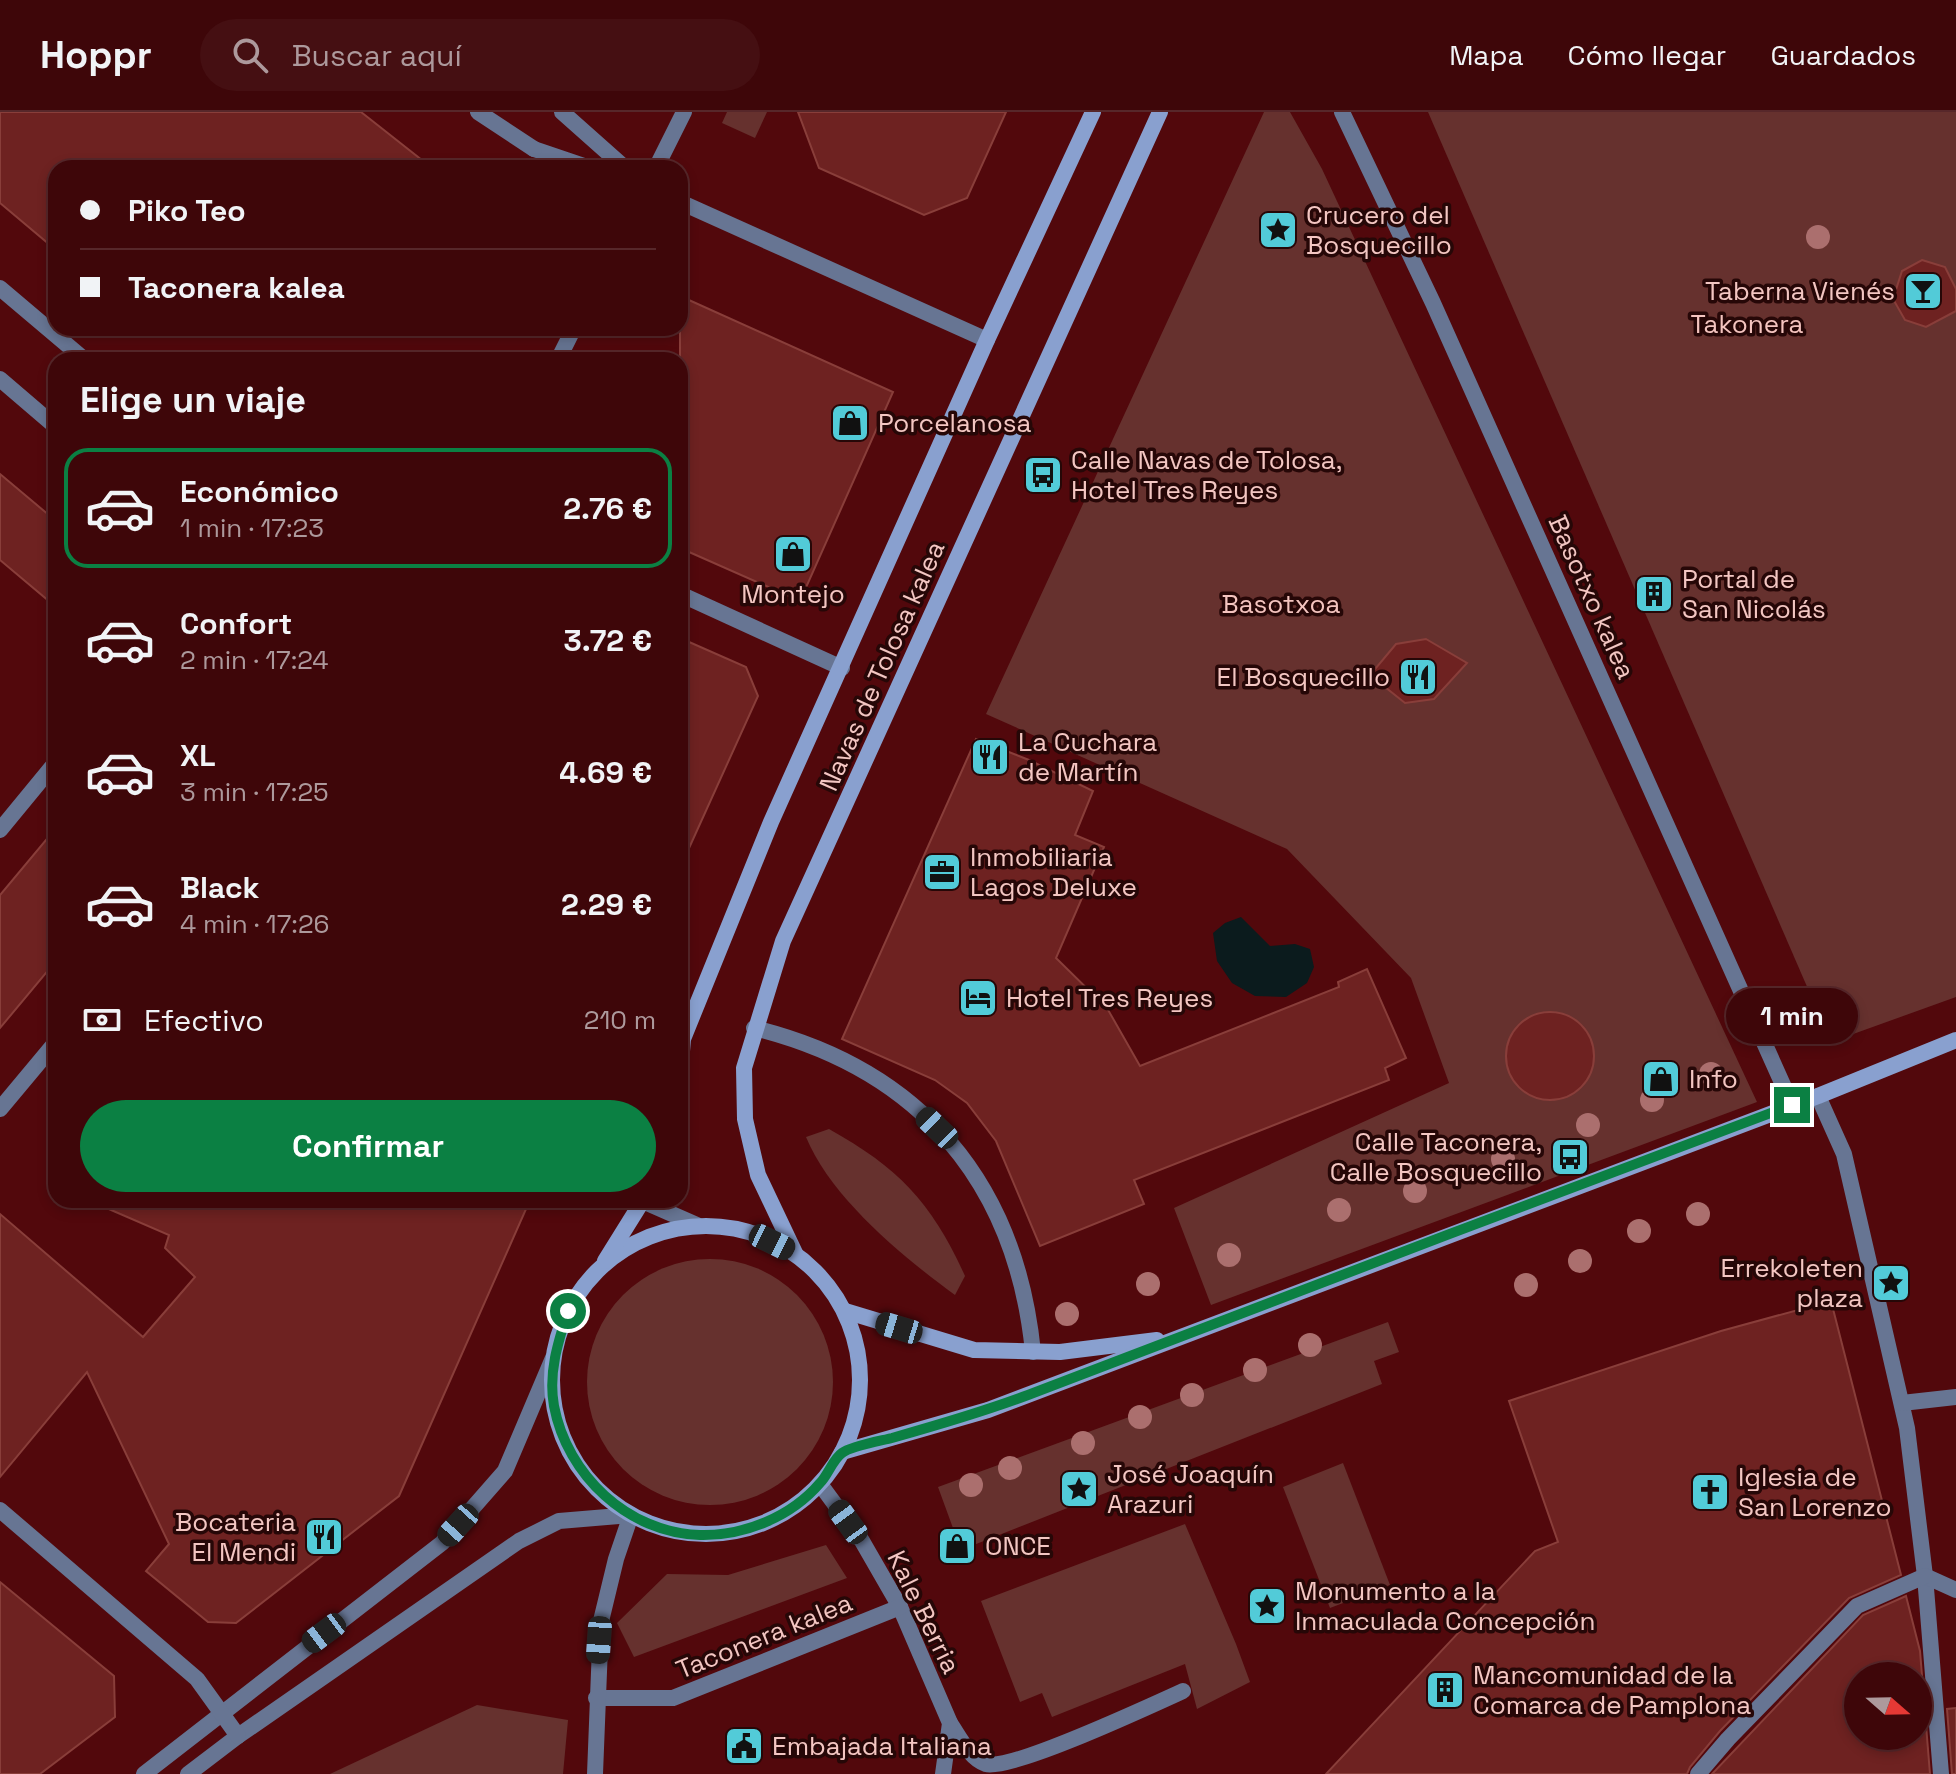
<!DOCTYPE html>
<html lang="es">
<head>
<meta charset="utf-8">
<style>
	:root { --surface:#3e0609; --page:#450f12; --text:#f1f3f6; --muted:#ad999c; --line:#57272a; --accent:#0b8043 }
	body { margin:0; font-family:"Space Grotesk",sans-serif; background:var(--page); color:var(--text); height:100vh; display:flex; flex-direction:column; font-size:30px; white-space:nowrap }
	* { box-sizing:border-box; margin:0 }
	p { font-size:26px; color:var(--muted) }
	.icon { flex:none; width:44px; height:44px; fill:none; stroke:currentColor; stroke-width:2; stroke-linecap:round; stroke-linejoin:round }
	.map { position:relative; flex:1; overflow:hidden }
	.side { position:absolute; left:48px; top:240px; width:640px; height:856px; display:flex; flex-direction:column; background:var(--surface); border-radius:24px; box-shadow:0 4px 12px #0003,0 0 0 2px var(--line) }
	.side>* { flex:none }
	.hud { position:absolute; left:48px; top:48px; width:640px; height:176px; border-radius:24px; box-shadow:0 4px 12px #0003,0 0 0 2px var(--line); display:grid; align-content:center; height:176px; padding:0 32px; background:var(--surface) }
	.needle { width:52px; rotate:110deg }
	.buttons { position:absolute; left:1844px; top:1550px; display:grid; gap:16px }
	.buttons a { display:grid; place-items:center; width:88px; height:88px; border-radius:50%; background:var(--surface); box-shadow:0 4px 12px #0003,0 0 0 2px var(--line); font-size:40px }
	.end { position:absolute; width:36px; height:36px; margin:-18px; border:10px solid #0b8043; background:#fff; box-shadow:0 0 0 4px #fff }
	.from { border-radius:50% }
	.bubble { position:absolute; height:56px; border-radius:28px; background:var(--surface); box-shadow:0 4px 12px #0003,0 0 0 2px var(--line); font-size:26px; font-weight:800; line-height:56px; text-align:center }
	.car { position:absolute; width:24px; height:48px; margin:-24px -12px; border-radius:10px; box-shadow:0 0 6px 2px #0007; background:linear-gradient(#222 24%,#8ab4d8 0 40%,#222 0 76%,#8ab4d8 0 86%,#222 0) }
	.hud b { display:flex; align-items:center; gap:28px; height:76px; font-size:30px }
	.hud b+b { border-top:2px solid var(--line) }
	.hud i { width:20px; height:20px; background:var(--text) }
	ul { padding:0; list-style:none }
	li { display:flex; align-items:center; gap:24px; height:120px; margin:0 16px 12px; padding:0 16px; border:4px solid transparent; border-radius:24px }
	li div { flex:1 }
	li b { display:block; font-size:30px }
	li em { font-style:normal; font-weight:800 }
	li.active { border-color:var(--accent) }
	li>.icon { width:72px; height:72px; stroke-width:1.5 }
	h2 { padding:0 32px; font-size:36px; line-height:96px }
	.pay { display:flex; align-items:center; gap:20px; height:88px; padding:0 32px; font-size:30px }
	.pay p { margin-inline-start:auto }
	.cta { display:flex; gap:16px; margin-top:auto; padding:16px 32px }
	.cta a { flex:1; height:92px; border-radius:48px; background:var(--accent); color:#fff; font-size:32px; font-weight:800; line-height:92px; text-align:center }
	header { display:flex; align-items:center; gap:48px; box-sizing:border-box; height:112px; padding:0 40px; background:var(--surface); border-bottom:2px solid var(--line) }
	header strong { font-size:38px }
	nav { display:flex; gap:44px; margin-inline-start:auto; font-size:28px }
	.search { width:560px; height:72px; background:var(--page); display:flex; align-items:center; gap:20px; box-sizing:border-box; padding:0 28px; border-radius:44px; color:var(--muted); font-size:30px }
	.map>svg:first-child { display:block }
	.green { fill:#66312e }
	.water { fill:#0b1b1d }
	.building { fill:#6e2221; stroke:#893e3a; stroke-width:2; fill-rule:evenodd }
	.lines { fill:none; stroke-linecap:round; stroke-linejoin:round }
	.lane { stroke:#677593; stroke-width:16 }
	.street { stroke:#677593; stroke-width:16 }
	.secondary { stroke:#89a0cf; stroke-width:16 }
	.tree { fill:#ab6f6e }
	.route { stroke:#0b8043; stroke-width:10 }
	.labels { text-anchor:middle; stroke-width:7; stroke-linejoin:round; paint-order:stroke }
	.poi-label { font-size:26px; fill:#f3c6c2; stroke:#260707; text-anchor:start }
	.park-label { font-size:26px; fill:#f4c4bf; stroke:#260707 }
	.street-label { font-size:26px; fill:#f3c6c2; stroke:#260707 }
</style>
</head>
<body>
<header>
<strong>Hoppr</strong>
<div class="search"><svg class="icon" aria-label="search" viewBox="0 0 24 24"><circle cx="10" cy="10" r="6"/><path d="M15 15l6 6"/></svg>Buscar aquí</div>
<nav><a>Mapa</a><a>Cómo llegar</a><a>Guardados</a></nav>
</header>
<div class="map">
<svg width="1956" height="1662" viewBox="0 0 1956 1662">
	<rect width="100%" height="100%" fill="#52080c"/>
	<g class="green">
		<polygon points="727,0 767,0 755,26 722,11"/>
		<polygon points="1264,0 1290,0 1322,57 1757,990 1211,1193 1174,1096 1449,971 1411,866 1287,737 986,602"/>
		<polygon points="1428,0 1956,0 1956,885 1831,930"/>
		<path d="M829 1017C899 1056 932 1091 965 1164L955 1183C903 1145 831 1086 806 1025Z"/>
		<circle cx="710" cy="1270" r="123"/>
		<polygon points="1388,1210 1399,1240 1374,1249 1382,1272 961,1438 938,1375"/>
		<polygon points="1343,1351 1390,1473 1330,1496 1283,1375"/>
		<polygon points="1185,1412 1236,1532 1250,1570 1197,1597 1185,1552 1052,1605 1042,1581 1020,1590 981,1489"/>
		<polygon points="826,1433 847,1466 634,1545 617,1511 667,1462 728,1463"/>
		<polygon points="477,1593 568,1608 563,1662 330,1662"/>
	</g>
	<polygon class="water" points="1241,805 1270,834 1295,832 1310,837 1314,855 1307,871 1286,885 1255,884 1232,871 1217,849 1213,821 1225,811"/>
	<g class="building">
		<polygon points="0,0 361,0 432,56 56,56 56,138 0,91"/>
		<polygon points="798,0 1006,0 967,86 924,103 819,56"/>
		<polygon points="1922,148 1945,155 1956,177 1956,199 1926,215 1905,208 1893,187 1902,159"/>
		<polygon points="680,184 893,280 800,489 680,436"/>
		<polygon points="0,362 56,409 56,495 0,448"/>
		<polygon points="680,526 746,555 758,584 680,756"/>
		<polygon points="1426,527 1467,551 1434,587 1405,591 1370,563 1396,532"/>
		<polygon points="976,627 1029,648 1093,679 1075,723 1104,735 1056,846 1107,896 1140,954 1339,875 1338,870 1367,857 1406,946 1385,956 1389,968 1134,1068 1144,1092 1040,1134 996,1029 967,991 935,968 842,927"/>
		<polygon points="56,716 56,849 0,916 0,783"/>
		<circle cx="1550" cy="944" r="44"/>
		<polygon points="88,1088 530,1088 399,1384 236,1511 208,1510 146,1459 169,1432 87,1260 0,1365 0,1102 143,1225 195,1165 165,1136 169,1123"/>
		<polygon points="1831,1189 1901,1463 1849,1486 1720,1619 1690,1655 1687,1662 1326,1662 1535,1439 1558,1430 1509,1289 1721,1219"/>
		<polygon points="0,1470 114,1564 115,1605 40,1662 0,1662"/>
		<path d="M1906 1484 1920 1539 1930 1662H1712L1863 1503ZM1858 1564H1918V1624H1858Z"/>
		<polygon points="1956,1596 1956,1662 1952,1662 1947,1597"/>
	</g>
	<g class="lines">
		<g class="lane">
			<polyline points="562,0 625,56"/>
			<polyline points="534,37 590,56"/>
			<polyline points="0,718 56,650"/>
			<path d="M754 916C920 957 1016 1070 1033 1240"/>
			<path d="M950 1611C959 1624 970 1647 986 1652 1011 1659 1152 1593 1183 1579"/>
			<polyline points="144,1662 442,1431 505,1359 553,1246"/>
			<polyline points="188,1662 238,1624 519,1429 559,1409 631,1403"/>
		</g>
		<g class="street">
			<polyline points="478,0 534,37"/>
			<polyline points="1342,0 1433,191 1792,993"/>
			<polyline points="656,56 684,0"/>
			<polyline points="680,90 987,228"/>
			<polyline points="0,176 85,248"/>
			<polyline points="558,248 574,216"/>
			<polyline points="0,267 56,315"/>
			<polyline points="680,482 842,556"/>
			<polyline points="1818,984 1844,1042 1907,1316 1925,1464 1941,1662"/>
			<polyline points="0,997 56,930"/>
			<polyline points="640,1088 697,1113"/>
			<polyline points="1902,1291 1956,1285"/>
			<polyline points="820,1372 862,1429 900,1495 950,1611 943,1662"/>
			<polyline points="0,1398 197,1567 238,1624"/>
			<polyline points="1925,1464 1956,1478"/>
			<polyline points="596,1586 673,1586 900,1495"/>
			<polyline points="595,1662 601,1509 616,1447 631,1403"/>
			<polyline points="1698,1662 1728,1627 1857,1494 1925,1464"/>
		</g>
		<g class="secondary">
			<polyline points="680,963 683,927 771,710 987,228 1093,0"/>
			<circle cx="706" cy="1268" r="154"/>
			<polyline points="795,1141 758,1063 745,1007 744,956 783,829 1160,0"/>
			<polyline points="605,1149 643,1088"/>
			<polyline points="845,1199 974,1238 1060,1240 1157,1228"/>
			<polyline points="842,1340 988,1298 1818,984 1956,928"/>
		</g>
	</g>
	<g class="tree">
		<circle cx="1818" cy="125" r="12"/>
		<circle cx="1711" cy="962" r="12"/>
		<circle cx="1652" cy="988" r="12"/>
		<circle cx="1588" cy="1013" r="12"/>
		<circle cx="1503" cy="1047" r="12"/>
		<circle cx="1415" cy="1079" r="12"/>
		<circle cx="1339" cy="1098" r="12"/>
		<circle cx="1698" cy="1102" r="12"/>
		<circle cx="1639" cy="1119" r="12"/>
		<circle cx="1229" cy="1143" r="12"/>
		<circle cx="1580" cy="1149" r="12"/>
		<circle cx="1148" cy="1172" r="12"/>
		<circle cx="1526" cy="1173" r="12"/>
		<circle cx="1067" cy="1202" r="12"/>
		<circle cx="1310" cy="1233" r="12"/>
		<circle cx="1255" cy="1258" r="12"/>
		<circle cx="1192" cy="1283" r="12"/>
		<circle cx="1140" cy="1305" r="12"/>
		<circle cx="1083" cy="1331" r="12"/>
		<circle cx="1010" cy="1356" r="12"/>
		<circle cx="971" cy="1373" r="12"/>
	</g>
	<g class="lines">
		<path class="route" d="M568 1199C558 1230 548 1261 554 1294 567 1363 628 1421 700 1423 744 1424 791 1405 820 1371 828 1363 833 1347 842 1341 851 1334 880 1329 892 1326 938 1313 983 1300 1028 1283 1282 1186 1537 1088 1792 993"/>
	</g>
	<defs>
		<symbol id="sight-square" viewBox="-11 -11 22 22"><rect x="-9" y="-9" width="18" height="18" rx="4" fill="#52cbd8" stroke="#260707"/><path d="M0-6L1.8-2.2L6-1.7L2.9 1.2L3.7 5.4L0 3.3L-3.7 5.4L-2.9 1.2L-6-1.7L-1.8-2.2Z" fill="#111"/></symbol>
		<symbol id="bar-square" viewBox="-11 -11 22 22"><rect x="-9" y="-9" width="18" height="18" rx="4" fill="#52cbd8" stroke="#260707"/><path d="M-6-5H6L.8 .8V4.5H3.5V6h-7V4.5H-.8V.8Z" fill="#111"/></symbol>
		<symbol id="shop-square" viewBox="-11 -11 22 22"><rect x="-9" y="-9" width="18" height="18" rx="4" fill="#52cbd8" stroke="#260707"/><path d="M-5-2.5h2.3a2.7 3.5 0 0 1 5.4 0H5L5.5 6h-11ZM-1.5-2.5h3a1.5 2.3 0 0 0-3 0Z" fill="#111"/></symbol>
		<symbol id="bus-square" viewBox="-11 -11 22 22"><rect x="-9" y="-9" width="18" height="18" rx="4" fill="#52cbd8" stroke="#260707"/><path d="M-5-6H5V4H4V6H2V4H-2V6H-4V4H-5ZM-3.5-4V0h7V-4ZM-3.5 1.2v1.5H-2V1.2ZM2 1.2v1.5H3.5V1.2Z" fill="#111"/></symbol>
		<symbol id="building-square" viewBox="-11 -11 22 22"><rect x="-9" y="-9" width="18" height="18" rx="4" fill="#52cbd8" stroke="#260707"/><path d="M-4-6H4V6H1V3H-1V6H-4ZM-2.5-4.3h1.7v1.8h-1.7ZM.8-4.3h1.7v1.8H.8ZM-2.5-1h1.7V.8h-1.7ZM.8-1h1.7V.8H.8Z" fill="#111"/></symbol>
		<symbol id="restaurant-square" viewBox="-11 -11 22 22"><rect x="-9" y="-9" width="18" height="18" rx="4" fill="#52cbd8" stroke="#260707"/><path d="M-5-6h1v4h1v-4h1v4h1v-4h1v5L-1.5 .5V6h-2V.5L-5-1ZM5-6V6H3V1.5H1.5Q1.5-4 5-6Z" fill="#111"/></symbol>
		<symbol id="office-square" viewBox="-11 -11 22 22"><rect x="-9" y="-9" width="18" height="18" rx="4" fill="#52cbd8" stroke="#260707"/><path d="M-6-3h4V-5.5h4V-3h4V5H-6ZM-1-4.5V-3h2v-1.5ZM-6 0V1H6V0Z" fill="#111"/></symbol>
		<symbol id="hotel-square" viewBox="-11 -11 22 22"><rect x="-9" y="-9" width="18" height="18" rx="4" fill="#52cbd8" stroke="#260707"/><path d="M-6-4.5h1.5V1H6V5H4.5V3h-9V5H-6ZM-4 0a1.8 1.8 0 1 1 3.6 0ZM.5 0V-2.5h3Q6-2.5 6 0Z" fill="#111"/></symbol>
		<symbol id="church-square" viewBox="-11 -11 22 22"><rect x="-9" y="-9" width="18" height="18" rx="4" fill="#52cbd8" stroke="#260707"/><path d="M-1.2-6h2.4v3.5h3.3v2.4h-3.3V6h-2.4V-.1h-3.3v-2.4h3.3Z" fill="#111"/></symbol>
		<symbol id="civic-square" viewBox="-11 -11 22 22"><rect x="-9" y="-9" width="18" height="18" rx="4" fill="#52cbd8" stroke="#260707"/><path d="M-.6-6.5H3V-4.5H.6V-3L4-1V1h2V6H-6V1h2V-1L-.6-3ZM-1.2 2.5V6h2.4V2.5Z" fill="#111"/></symbol>
	</defs>
	<g fill-rule="evenodd">
		<use href="#sight-square" x="1256" y="96" width="44" height="44"/>
		<use href="#bar-square" x="1901" y="157" width="44" height="44"/>
		<use href="#shop-square" x="828" y="289" width="44" height="44"/>
		<use href="#bus-square" x="1021" y="341" width="44" height="44"/>
		<use href="#shop-square" x="771" y="420" width="44" height="44"/>
		<use href="#building-square" x="1632" y="460" width="44" height="44"/>
		<use href="#restaurant-square" x="1396" y="543" width="44" height="44"/>
		<use href="#restaurant-square" x="968" y="623" width="44" height="44"/>
		<use href="#office-square" x="920" y="738" width="44" height="44"/>
		<use href="#hotel-square" x="956" y="864" width="44" height="44"/>
		<use href="#shop-square" x="1639" y="945" width="44" height="44"/>
		<use href="#bus-square" x="1548" y="1023" width="44" height="44"/>
		<use href="#sight-square" x="1869" y="1149" width="44" height="44"/>
		<use href="#sight-square" x="1057" y="1355" width="44" height="44"/>
		<use href="#church-square" x="1688" y="1358" width="44" height="44"/>
		<use href="#restaurant-square" x="302" y="1403" width="44" height="44"/>
		<use href="#shop-square" x="935" y="1412" width="44" height="44"/>
		<use href="#sight-square" x="1245" y="1472" width="44" height="44"/>
		<use href="#building-square" x="1423" y="1556" width="44" height="44"/>
		<use href="#civic-square" x="722" y="1612" width="44" height="44"/>
	</g>
	<g class="labels">
		<g class="poi-label">
			<text x="1306" y="112">Crucero del<tspan x="1306" dy="30">Bosquecillo</tspan></text>
			<text x="1895" y="188" text-anchor="end">Taberna Vienés</text>
			<text x="878" y="320">Porcelanosa</text>
			<text x="1071" y="357">Calle Navas de Tolosa,<tspan x="1071" dy="30">Hotel Tres Reyes</tspan></text>
			<text x="1682" y="476">Portal de<tspan x="1682" dy="30">San Nicolás</tspan></text>
			<text x="793" y="491" text-anchor="middle">Montejo</text>
			<text x="1390" y="574" text-anchor="end">El Bosquecillo</text>
			<text x="1018" y="639">La Cuchara<tspan x="1018" dy="30">de Martín</tspan></text>
			<text x="970" y="754">Inmobiliaria<tspan x="970" dy="30">Lagos Deluxe</tspan></text>
			<text x="1006" y="895">Hotel Tres Reyes</text>
			<text x="1689" y="976">Info</text>
			<text x="1542" y="1039" text-anchor="end">Calle Taconera,<tspan x="1542" dy="30">Calle Bosquecillo</tspan></text>
			<text x="1863" y="1165" text-anchor="end">Errekoleten<tspan x="1863" dy="30">plaza</tspan></text>
			<text x="1107" y="1371">José Joaquín<tspan x="1107" dy="30">Arazuri</tspan></text>
			<text x="1738" y="1374">Iglesia de<tspan x="1738" dy="30">San Lorenzo</tspan></text>
			<text x="296" y="1419" text-anchor="end">Bocateria<tspan x="296" dy="30">El Mendi</tspan></text>
			<text x="985" y="1443">ONCE</text>
			<text x="1295" y="1488">Monumento a la<tspan x="1295" dy="30">Inmaculada Concepción</tspan></text>
			<text x="1473" y="1572">Mancomunidad de la<tspan x="1473" dy="30">Comarca de Pamplona</tspan></text>
			<text x="772" y="1643">Embajada Italiana</text>
		</g>
		<g class="park-label">
			<text x="1747" y="221">Takonera</text>
			<text x="1281" y="501">Basotxoa</text>
		</g>
		<g class="street-label">
			<text transform="translate(1592 485) rotate(66)" y="9">Basotxo kalea</text>
			<text transform="translate(882 554) rotate(-66)" y="9">Navas de Tolosa kalea</text>
			<text transform="translate(924 1500) rotate(64)" y="9">Kale Berria</text>
			<text transform="translate(764 1524) rotate(-22)" y="9">Taconera kalea</text>
		</g>
	</g>
</svg>
<div class="buttons">
<a><svg class="needle" viewBox="-14 -14 28 28"><path d="M0-13l5 13h-10z" fill="#e53935"/><path d="M0 13l5-13h-10z" fill="#ad999c"/></svg></a>
</div>
<i class="end from" style="left:568px;top:1199px"></i>
<i class="end" style="left:1792px;top:993px"></i>
<div class="bubble" style="left:1726px;top:876px;width:132px">1 min</div>
<i class="car" style="left:937px;top:1016px;rotate:314deg"></i>
<i class="car" style="left:772px;top:1130px;rotate:116deg"></i>
<i class="car" style="left:899px;top:1216px;rotate:287deg"></i>
<i class="car" style="left:848px;top:1410px;rotate:324deg"></i>
<i class="car" style="left:458px;top:1413px;rotate:222deg"></i>
<i class="car" style="left:324px;top:1521px;rotate:233deg"></i>
<i class="car" style="left:599px;top:1528px;rotate:184deg"></i>
<div class="hud">
<b><i class="from"></i>Piko Teo</b>
<b><i></i>Taconera kalea</b>
</div>
<section class="side">
<h2>Elige un viaje</h2>
<ul>
<li class="active"><svg class="icon" aria-label="car" viewBox="0 0 24 24"><path d="M5 17H2v-5l4-1 3-4h7l3 4 3 1v5h-3M9 17h6M6 11h13"/><circle cx="7" cy="17" r="2"/><circle cx="17" cy="17" r="2"/></svg><div><b>Económico</b><p>1 min · 17:23</p></div><em>2.76 €</em></li>
<li><svg class="icon" aria-label="car" viewBox="0 0 24 24"><path d="M5 17H2v-5l4-1 3-4h7l3 4 3 1v5h-3M9 17h6M6 11h13"/><circle cx="7" cy="17" r="2"/><circle cx="17" cy="17" r="2"/></svg><div><b>Confort</b><p>2 min · 17:24</p></div><em>3.72 €</em></li>
<li><svg class="icon" aria-label="car" viewBox="0 0 24 24"><path d="M5 17H2v-5l4-1 3-4h7l3 4 3 1v5h-3M9 17h6M6 11h13"/><circle cx="7" cy="17" r="2"/><circle cx="17" cy="17" r="2"/></svg><div><b>XL</b><p>3 min · 17:25</p></div><em>4.69 €</em></li>
<li><svg class="icon" aria-label="car" viewBox="0 0 24 24"><path d="M5 17H2v-5l4-1 3-4h7l3 4 3 1v5h-3M9 17h6M6 11h13"/><circle cx="7" cy="17" r="2"/><circle cx="17" cy="17" r="2"/></svg><div><b>Black</b><p>4 min · 17:26</p></div><em>2.29 €</em></li>
</ul>
<div class="pay"><svg class="icon" aria-label="cash" viewBox="0 0 24 24"><path d="M3 7h18v10H3z"/><circle cx="12" cy="12" r="2"/></svg>Efectivo<p>210 m</p></div>
<div class="cta"><a>Confirmar</a></div>
</section>
</div>
</body>
</html>
